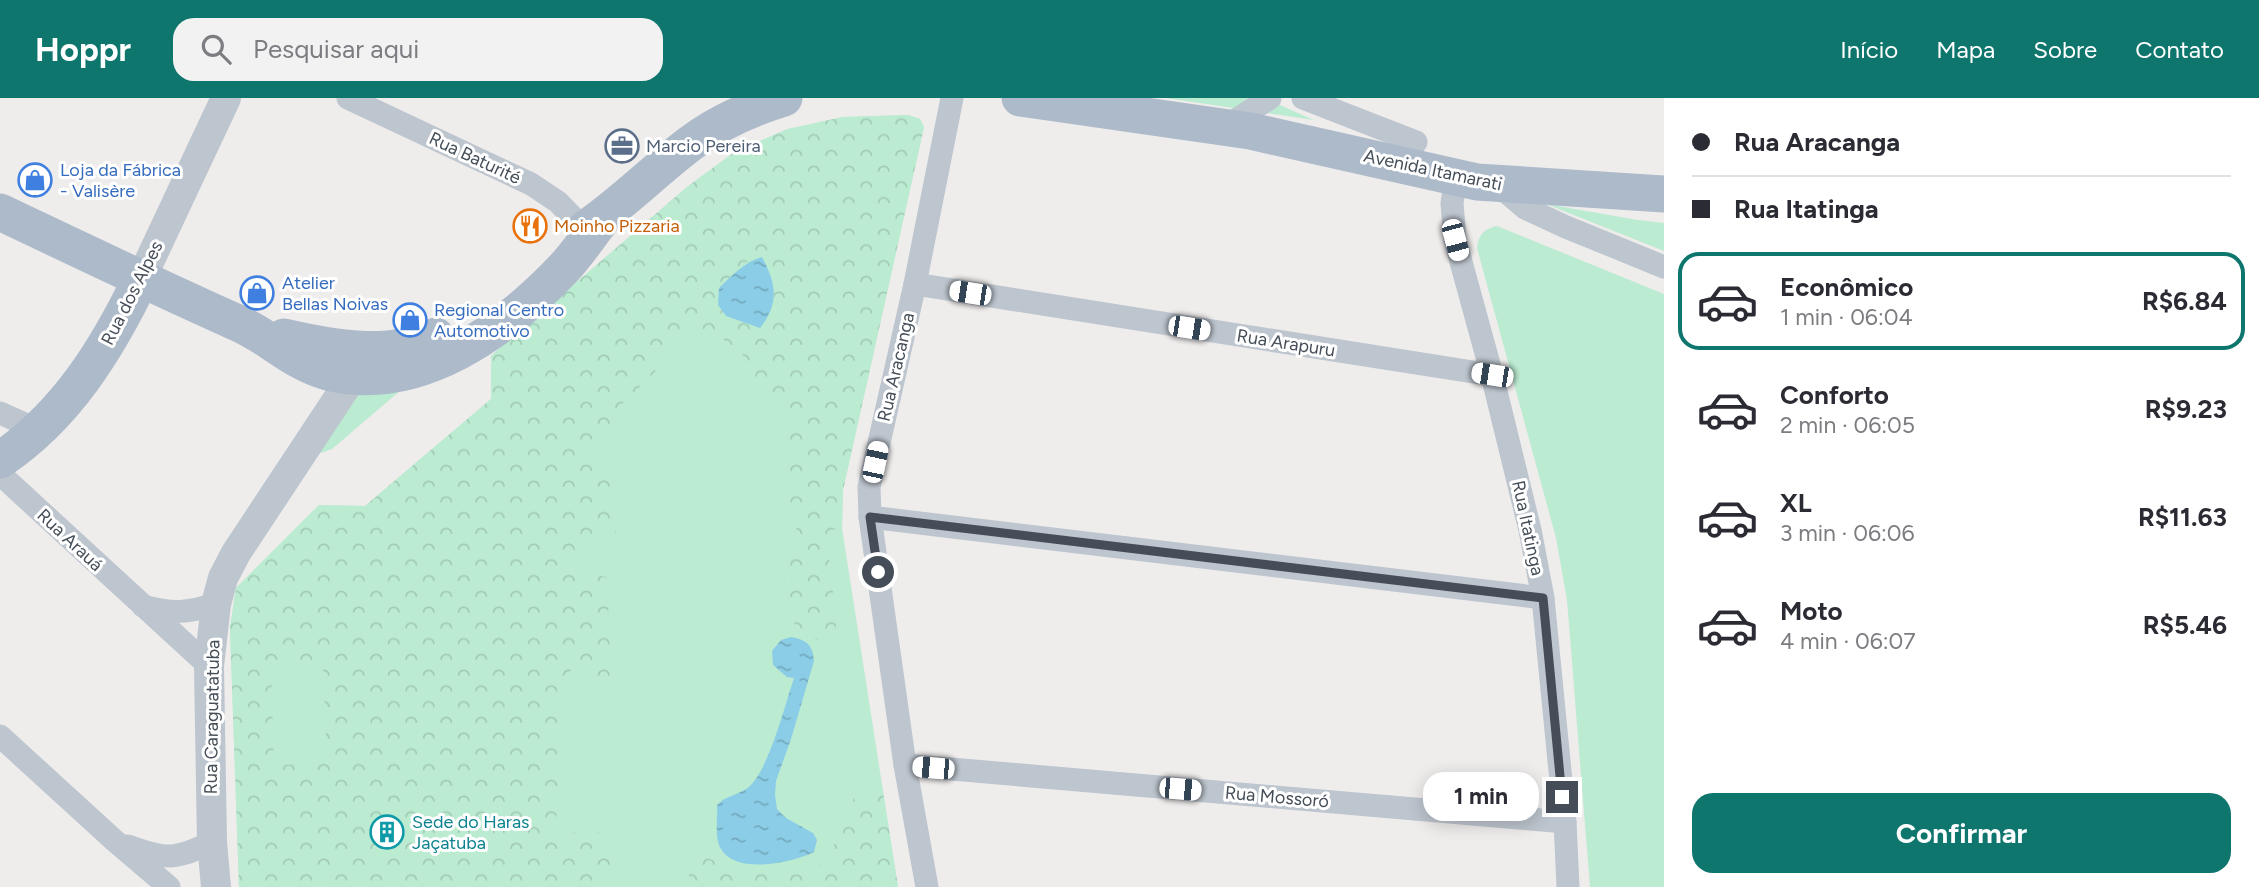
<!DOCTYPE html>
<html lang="pt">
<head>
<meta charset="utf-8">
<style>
	:root { --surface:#fff; --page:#f2f2f3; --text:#2b2b33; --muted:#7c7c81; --line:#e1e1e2; --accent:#0f766e }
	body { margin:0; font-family:Figtree,sans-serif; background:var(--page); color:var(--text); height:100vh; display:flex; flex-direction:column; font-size:26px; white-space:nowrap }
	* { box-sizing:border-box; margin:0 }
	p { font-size:23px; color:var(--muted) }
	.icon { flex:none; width:38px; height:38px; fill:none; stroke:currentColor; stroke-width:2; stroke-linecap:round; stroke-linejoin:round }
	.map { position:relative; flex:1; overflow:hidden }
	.details { display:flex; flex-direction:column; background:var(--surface); width:595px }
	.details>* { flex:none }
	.banner { display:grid; align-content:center; height:154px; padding:0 28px; background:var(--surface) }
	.end { position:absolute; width:32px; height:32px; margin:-16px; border:9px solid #454e58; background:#fff; box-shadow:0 0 0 4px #fff }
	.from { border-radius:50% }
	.bubble { position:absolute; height:49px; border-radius:21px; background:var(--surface); box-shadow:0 4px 18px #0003; font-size:23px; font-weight:700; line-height:49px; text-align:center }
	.car { position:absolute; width:21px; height:42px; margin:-21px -10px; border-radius:9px; box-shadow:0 0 5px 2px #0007; background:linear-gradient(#fff 24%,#345 0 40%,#fff 0 76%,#345 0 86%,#fff 0) }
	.banner b { display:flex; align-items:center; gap:24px; height:66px; font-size:26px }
	.banner b+b { border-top:2px solid var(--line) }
	.banner i { width:18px; height:18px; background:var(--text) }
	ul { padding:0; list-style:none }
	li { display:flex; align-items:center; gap:21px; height:98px; margin:0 14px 10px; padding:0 14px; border:4px solid transparent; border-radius:21px }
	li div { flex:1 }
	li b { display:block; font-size:26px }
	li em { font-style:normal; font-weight:700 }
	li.active { border-color:var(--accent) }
	li>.icon { width:63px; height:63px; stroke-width:1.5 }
	.button { display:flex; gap:14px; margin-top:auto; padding:14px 28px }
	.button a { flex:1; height:80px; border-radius:21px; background:var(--accent); color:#fff; font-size:28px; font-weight:700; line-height:80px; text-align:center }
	header { display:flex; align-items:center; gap:42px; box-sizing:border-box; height:98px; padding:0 35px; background:var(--accent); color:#fff }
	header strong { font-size:33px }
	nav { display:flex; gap:38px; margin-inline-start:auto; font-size:24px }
	.search { width:490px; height:63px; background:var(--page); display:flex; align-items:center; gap:18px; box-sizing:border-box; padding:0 24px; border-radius:21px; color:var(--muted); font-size:26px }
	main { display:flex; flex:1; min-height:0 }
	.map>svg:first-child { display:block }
	.green { fill:#bbebd1 }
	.forest { fill:url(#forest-crowns); fill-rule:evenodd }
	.water { fill:url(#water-ripples) }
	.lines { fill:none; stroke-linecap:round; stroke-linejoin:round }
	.minor { stroke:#bdc5ce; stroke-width:23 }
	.tertiary { stroke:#bdc5ce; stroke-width:30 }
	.primary { stroke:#adbaca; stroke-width:37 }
	.route { stroke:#454e58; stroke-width:9 }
	.labels { text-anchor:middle; stroke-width:6; stroke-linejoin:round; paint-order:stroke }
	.service-label { font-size:18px; fill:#4e5e75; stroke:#fff; text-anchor:start }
	.street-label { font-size:18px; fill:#454e58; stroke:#fff }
	.shop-label { font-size:18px; fill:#366cbe; stroke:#fff; text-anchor:start }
	.food-label { font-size:18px; fill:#c56008; stroke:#fff; text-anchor:start }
	.culture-label { font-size:18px; fill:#0d838f; stroke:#fff; text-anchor:start }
</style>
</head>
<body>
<header>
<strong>Hoppr</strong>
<div class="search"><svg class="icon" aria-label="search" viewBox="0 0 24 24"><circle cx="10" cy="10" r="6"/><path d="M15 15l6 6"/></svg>Pesquisar aqui</div>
<nav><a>Início</a><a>Mapa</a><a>Sobre</a><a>Contato</a></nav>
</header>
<main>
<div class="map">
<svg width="1664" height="789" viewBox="0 0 1664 789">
	<defs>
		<pattern id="forest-crowns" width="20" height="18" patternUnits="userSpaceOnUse" patternTransform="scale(1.75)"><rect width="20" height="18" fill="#bbebd1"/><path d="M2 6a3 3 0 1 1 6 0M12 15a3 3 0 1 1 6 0" fill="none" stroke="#a2cbb6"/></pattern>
		<pattern id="water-ripples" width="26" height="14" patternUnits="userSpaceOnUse" patternTransform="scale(1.75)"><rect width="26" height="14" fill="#8bcde6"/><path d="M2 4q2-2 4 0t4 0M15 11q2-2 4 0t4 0" fill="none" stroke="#73a9bd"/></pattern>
	</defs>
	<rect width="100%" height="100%" fill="#efecec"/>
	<g class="green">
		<polygon points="1166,0 1264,0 1314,22"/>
		<polygon points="908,17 920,21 924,29 843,392 842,430 898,789 239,789 230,530 236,490 319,407 365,408 491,301 491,258 687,89 736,53 788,31 843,19"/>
		<polygon points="1546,106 1638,122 1664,125 1664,153"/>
		<path d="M1497 128 1664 196V789H1590L1567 502 1556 440 1477 150C1479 136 1484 131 1497 128Z"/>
		<polygon points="415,280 332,351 321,355 321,351 363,290"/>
	</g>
	<g class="forest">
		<path d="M908 17 920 21 924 29 843 392 842 430 831 432C824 462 837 499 836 531L818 542 795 528 784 485 797 428 783 377 789 323 753 284V266L712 232 683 230 658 271 619 309 616 336 589 356 614 364 616 442 587 445 574 458 586 475 607 479 611 584 603 591 583 584 575 562 558 603 560 707 550 736 567 745 580 725 611 741 612 772 601 789H239L230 530 236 490 319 407 365 408 491 301V258L687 89 736 53 788 31 843 19ZM748 163 773 180 774 199 772 212 729 180 735 177ZM323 565 327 665 274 667 271 567Z"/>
		<path d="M883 694 898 789H689V774L697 755 736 773 809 777C836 750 844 733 855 696Z"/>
	</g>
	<g class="water">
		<path d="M762 159C776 185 780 205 760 230L726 218 718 207 719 190C731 178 746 163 762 159Z"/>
		<path d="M791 539C807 542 813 547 814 563L791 641 776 683 775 697 777 711 786 720 813 735 817 742 814 754C792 765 736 777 721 751 714 740 718 719 717 707 726 697 740 697 750 688 769 670 785 607 794 580L787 579 773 567 772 553 781 542Z"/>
	</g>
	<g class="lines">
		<g class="minor">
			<polyline points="348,0 531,86 558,104 590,137"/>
			<polyline points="1303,0 1416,44"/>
			<polyline points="1225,29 1270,0"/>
			<polyline points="1456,79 1452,105 1455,142 1492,277 1530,432 1543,500 1565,724 1568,789"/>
			<polyline points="1498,87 1525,110 1566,129 1664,169"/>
			<polyline points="915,186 1492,277"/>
			<polyline points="0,315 38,332"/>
			<polyline points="0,376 209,568"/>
			<polyline points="870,419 1543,500"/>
			<path d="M143 508C173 516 187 515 216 506"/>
			<polyline points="0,638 115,743 169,789"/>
			<polyline points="905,667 1565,724"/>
			<path d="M128 748C166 762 175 762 212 744"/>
			<polyline points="927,789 905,667 870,419 869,389 915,186 952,0"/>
		</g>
		<g class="tertiary">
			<polyline points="141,181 226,0"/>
			<polyline points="216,789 212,744 209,568 216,506 223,480 236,455 353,278"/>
		</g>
		<g class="primary">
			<polyline points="1020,0 1250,33 1477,84 1664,96"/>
			<path d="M0 114C80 152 159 190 240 226 271 240 294 265 328 274 418 297 505 232 564 170 579 154 592 134 606 116"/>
			<path d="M585 131C623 105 655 72 691 45 719 24 751 10 784 0"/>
			<path d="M284 239C332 250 389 261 436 238"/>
			<path d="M0 362C66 318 107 251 141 181"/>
		</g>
	</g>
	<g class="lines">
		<polyline class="route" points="878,474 870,419 1543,500 1562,699"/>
	</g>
	<defs>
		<symbol id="office-ring" viewBox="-11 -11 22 22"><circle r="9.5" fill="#fff" stroke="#5c6f8a" stroke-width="1.5"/><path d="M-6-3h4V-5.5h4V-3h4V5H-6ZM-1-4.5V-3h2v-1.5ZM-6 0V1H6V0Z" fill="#5c6f8a"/></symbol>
		<symbol id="shop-ring" viewBox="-11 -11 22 22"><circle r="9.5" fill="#fff" stroke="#3f7fe0" stroke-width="1.5"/><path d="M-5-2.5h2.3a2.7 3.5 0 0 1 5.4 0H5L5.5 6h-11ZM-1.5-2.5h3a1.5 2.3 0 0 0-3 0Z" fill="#3f7fe0"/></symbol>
		<symbol id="restaurant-ring" viewBox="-11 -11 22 22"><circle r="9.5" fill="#fff" stroke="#e8710a" stroke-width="1.5"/><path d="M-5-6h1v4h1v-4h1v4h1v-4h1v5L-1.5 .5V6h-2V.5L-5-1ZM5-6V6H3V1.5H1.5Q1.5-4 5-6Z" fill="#e8710a"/></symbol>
		<symbol id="building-ring" viewBox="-11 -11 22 22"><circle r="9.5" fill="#fff" stroke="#0f9aa8" stroke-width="1.5"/><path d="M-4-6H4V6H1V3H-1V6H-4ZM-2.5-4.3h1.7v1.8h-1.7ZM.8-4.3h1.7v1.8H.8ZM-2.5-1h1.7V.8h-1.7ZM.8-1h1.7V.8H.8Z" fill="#0f9aa8"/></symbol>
	</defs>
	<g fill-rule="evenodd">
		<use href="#office-ring" x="603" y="29" width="38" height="38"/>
		<use href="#shop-ring" x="16" y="63" width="38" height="38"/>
		<use href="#restaurant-ring" x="511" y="109" width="38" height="38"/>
		<use href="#shop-ring" x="238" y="176" width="38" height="38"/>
		<use href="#shop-ring" x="391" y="203" width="38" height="38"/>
		<use href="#building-ring" x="368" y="715" width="38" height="38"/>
	</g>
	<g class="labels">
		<g class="service-label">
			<text x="646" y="54">Marcio Pereira</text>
		</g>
		<g class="street-label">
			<text transform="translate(475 60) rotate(25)" y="6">Rua Baturité</text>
			<text transform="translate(1433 72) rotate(12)" y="6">Avenida Itamarati</text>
			<text transform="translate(132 195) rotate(-63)" y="6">Rua dos Alpes</text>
			<text transform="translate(1286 245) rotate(9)" y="6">Rua Arapuru</text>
			<text transform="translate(896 269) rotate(-77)" y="6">Rua Aracanga</text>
			<text transform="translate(1528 430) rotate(78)" y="6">Rua Itatinga</text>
			<text transform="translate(70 442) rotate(43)" y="6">Rua Arauá</text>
			<text transform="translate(212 619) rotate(-89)" y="6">Rua Caraguatatuba</text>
			<text transform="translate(1277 699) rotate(5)" y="6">Rua Mossoró</text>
		</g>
		<g class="shop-label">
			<text x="60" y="78">Loja da Fábrica<tspan x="60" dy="21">- Valisère</tspan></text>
			<text x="282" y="191">Atelier<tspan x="282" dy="21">Bellas Noivas</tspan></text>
			<text x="434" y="218">Regional Centro<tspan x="434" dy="21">Automotivo</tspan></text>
		</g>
		<g class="food-label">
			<text x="554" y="134">Moinho Pizzaria</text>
		</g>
		<g class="culture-label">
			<text x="412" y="730">Sede do Haras<tspan x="412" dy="21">Jaçatuba</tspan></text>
		</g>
	</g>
</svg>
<i class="end from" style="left:878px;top:474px"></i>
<i class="end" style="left:1562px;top:699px"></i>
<div class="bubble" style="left:1423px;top:674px;width:116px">1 min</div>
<i class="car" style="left:1455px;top:142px;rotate:165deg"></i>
<i class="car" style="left:970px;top:195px;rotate:279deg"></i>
<i class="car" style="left:1189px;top:230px;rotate:99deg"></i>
<i class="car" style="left:1492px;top:277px;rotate:279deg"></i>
<i class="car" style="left:875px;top:364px;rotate:12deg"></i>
<i class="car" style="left:933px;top:670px;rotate:275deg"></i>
<i class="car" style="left:1180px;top:691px;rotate:95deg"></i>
</div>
<section class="details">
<div class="banner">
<b><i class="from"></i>Rua Aracanga</b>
<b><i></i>Rua Itatinga</b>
</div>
<ul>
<li class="active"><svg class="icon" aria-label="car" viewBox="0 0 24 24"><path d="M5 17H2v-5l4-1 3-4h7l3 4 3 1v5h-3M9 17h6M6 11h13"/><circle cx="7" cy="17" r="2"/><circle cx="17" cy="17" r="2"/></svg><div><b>Econômico</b><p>1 min · 06:04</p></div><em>R$6.84</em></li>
<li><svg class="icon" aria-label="car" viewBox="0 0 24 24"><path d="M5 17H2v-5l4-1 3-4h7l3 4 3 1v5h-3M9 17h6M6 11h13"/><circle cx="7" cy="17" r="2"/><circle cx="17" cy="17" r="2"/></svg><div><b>Conforto</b><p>2 min · 06:05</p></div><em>R$9.23</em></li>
<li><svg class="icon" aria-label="car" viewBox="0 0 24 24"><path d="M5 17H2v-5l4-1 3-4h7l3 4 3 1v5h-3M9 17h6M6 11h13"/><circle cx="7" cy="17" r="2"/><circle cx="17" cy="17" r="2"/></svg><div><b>XL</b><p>3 min · 06:06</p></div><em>R$11.63</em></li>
<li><svg class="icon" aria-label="car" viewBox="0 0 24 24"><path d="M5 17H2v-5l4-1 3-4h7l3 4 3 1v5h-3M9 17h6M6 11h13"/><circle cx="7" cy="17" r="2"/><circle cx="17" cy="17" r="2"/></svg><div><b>Moto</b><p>4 min · 06:07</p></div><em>R$5.46</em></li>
</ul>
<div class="button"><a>Confirmar</a></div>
</section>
</main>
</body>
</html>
